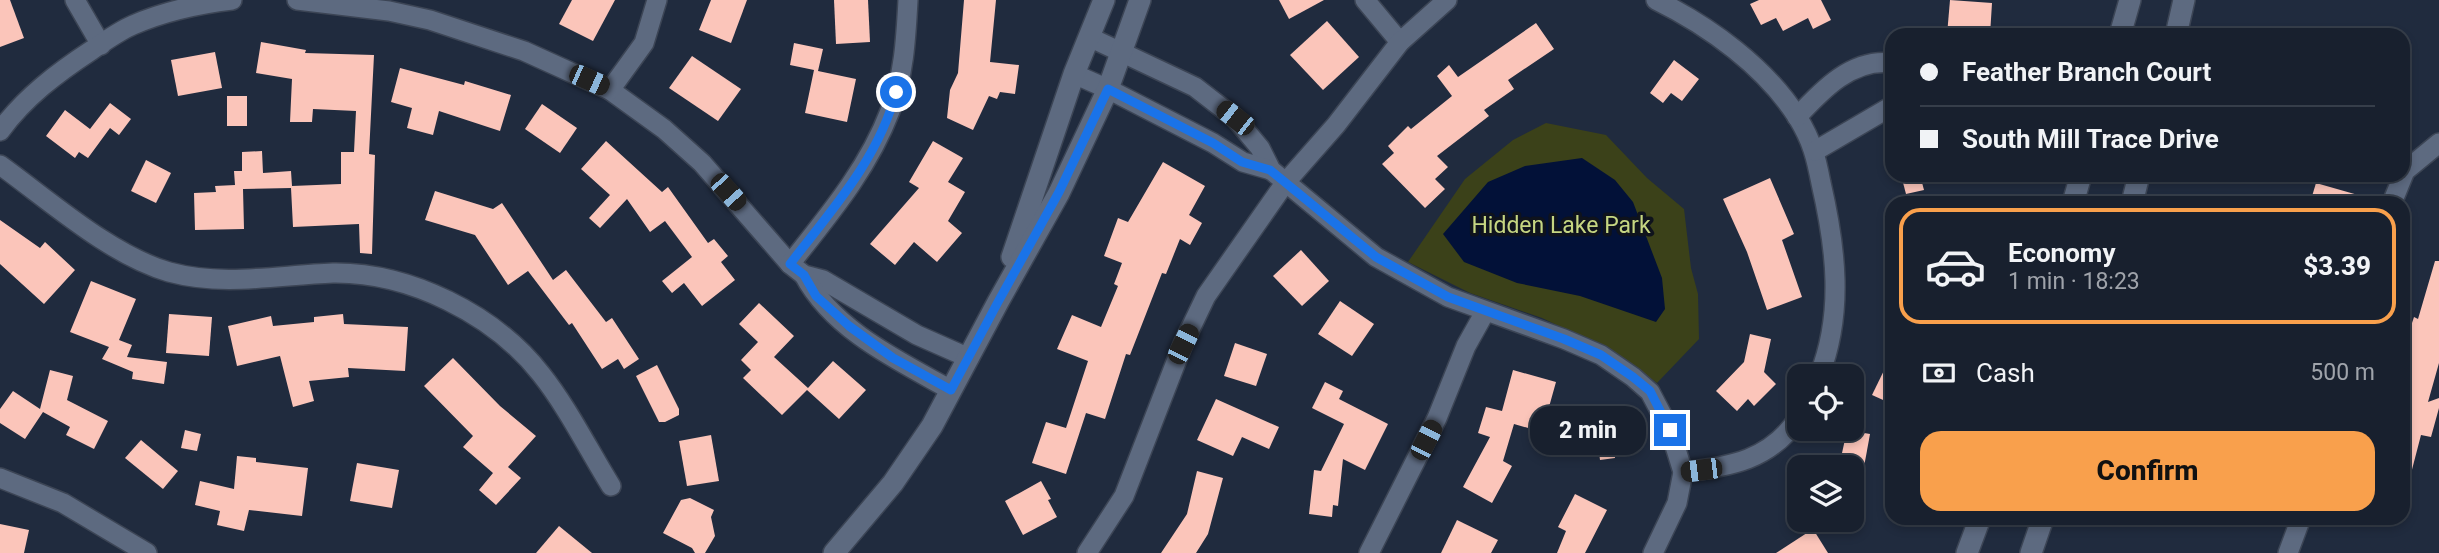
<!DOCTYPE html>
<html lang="en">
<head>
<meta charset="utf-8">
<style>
	:root { --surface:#18202e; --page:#252d3a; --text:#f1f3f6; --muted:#9fa3aa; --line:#363e4a; --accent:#f9a04c }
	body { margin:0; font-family:Roboto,sans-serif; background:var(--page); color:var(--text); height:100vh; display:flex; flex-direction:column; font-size:26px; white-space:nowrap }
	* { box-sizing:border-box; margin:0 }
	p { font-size:23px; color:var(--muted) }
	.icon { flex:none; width:38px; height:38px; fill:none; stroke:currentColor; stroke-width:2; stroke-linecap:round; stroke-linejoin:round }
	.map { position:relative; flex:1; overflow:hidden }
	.panel { position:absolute; left:1885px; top:196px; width:525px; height:329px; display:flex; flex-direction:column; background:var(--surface); border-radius:21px; box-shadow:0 4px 10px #0003,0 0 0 2px var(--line) }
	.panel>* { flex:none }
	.top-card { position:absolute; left:1885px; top:28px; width:525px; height:154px; border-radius:21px; box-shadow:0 4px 10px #0003,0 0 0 2px var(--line); display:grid; align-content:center; height:154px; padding:0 35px; background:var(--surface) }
	.fabs { position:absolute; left:1787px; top:364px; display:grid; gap:14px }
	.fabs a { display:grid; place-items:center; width:77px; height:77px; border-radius:14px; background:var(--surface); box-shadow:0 4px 10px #0003,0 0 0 2px var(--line); font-size:35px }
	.end { position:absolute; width:32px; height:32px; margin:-16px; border:9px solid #1a73e8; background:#fff; box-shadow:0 0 0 4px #fff }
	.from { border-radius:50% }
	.bubble { position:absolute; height:49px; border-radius:21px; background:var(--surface); box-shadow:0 4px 10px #0003,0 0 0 2px var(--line); font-size:23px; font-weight:800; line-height:49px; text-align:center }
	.car { position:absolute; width:21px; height:42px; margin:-21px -10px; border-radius:9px; box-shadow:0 0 5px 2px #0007; background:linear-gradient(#222 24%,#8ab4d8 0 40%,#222 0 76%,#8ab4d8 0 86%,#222 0) }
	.top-card b { display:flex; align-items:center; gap:24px; height:66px; font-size:26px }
	.top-card b+b { border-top:2px solid var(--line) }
	.top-card i { width:18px; height:18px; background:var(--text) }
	ul { padding:12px 0 0; list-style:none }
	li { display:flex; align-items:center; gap:21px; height:116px; margin:0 14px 10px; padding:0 21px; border:4px solid transparent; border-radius:21px }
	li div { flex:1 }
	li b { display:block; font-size:26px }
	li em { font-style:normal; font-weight:800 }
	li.current { border-color:var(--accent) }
	li>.icon { width:63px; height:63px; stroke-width:1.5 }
	.pay { display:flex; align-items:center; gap:18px; height:77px; padding:0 35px; font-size:26px }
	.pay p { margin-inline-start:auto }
	.primary-button { display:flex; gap:14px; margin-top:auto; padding:14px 35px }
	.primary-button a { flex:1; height:80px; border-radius:21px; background:var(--accent); color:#111; font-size:28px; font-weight:800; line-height:80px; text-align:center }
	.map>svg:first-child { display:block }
	.green { fill:#3b4119 }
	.water { fill:#021138 }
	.building { fill:#fbc5ba }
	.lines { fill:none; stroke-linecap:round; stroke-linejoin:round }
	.street-casing { stroke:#3c4555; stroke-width:22 }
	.secondary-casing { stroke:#3c4555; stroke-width:24 }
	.street { stroke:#5d6a80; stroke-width:19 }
	.secondary { stroke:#5d6a80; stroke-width:21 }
	.route { stroke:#1a73e8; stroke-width:9 }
	.labels { text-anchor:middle; stroke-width:7; stroke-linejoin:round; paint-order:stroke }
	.park-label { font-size:23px; fill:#c6d682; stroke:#0f131c }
</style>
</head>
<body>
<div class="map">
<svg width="2439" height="553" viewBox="0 0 2439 553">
	<rect width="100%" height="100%" fill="#202b3e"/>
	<polygon class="green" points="1546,123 1606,135 1647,178 1684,209 1691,268 1698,294 1699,339 1657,383 1618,354 1542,318 1470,293 1408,262 1465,179 1513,140"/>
	<polygon class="water" points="1582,158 1615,180 1633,202 1662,278 1665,309 1656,322 1580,296 1517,283 1464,262 1443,234 1488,182 1525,166"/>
	<g class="building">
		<polygon points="0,0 10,0 24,38 0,47"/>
		<polygon points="572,0 615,0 593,41 559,24"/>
		<polygon points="711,0 747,0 731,43 699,30"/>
		<polygon points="834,0 868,0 870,42 836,44"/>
		<polygon points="964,0 996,0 990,62 1019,65 1015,94 1000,92 997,99 989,96 973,130 947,118 950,90 958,73"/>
		<polygon points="1279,0 1324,0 1289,19"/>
		<polygon points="1759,0 1821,0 1831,20 1813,29 1808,18 1783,31 1776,18 1761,25 1750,4"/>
		<polygon points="1950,0 1992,3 1990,35 1947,35"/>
		<polygon points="1327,21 1359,57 1323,90 1290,55"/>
		<polygon points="1536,23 1554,49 1508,80 1514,89 1484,110 1489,116 1437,156 1448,167 1435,179 1445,189 1425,208 1382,164 1394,153 1388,146 1408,126 1411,129 1452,96 1437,76 1449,65 1458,77"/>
		<polygon points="261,42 306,50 305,53 374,55 369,154 375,155 372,254 360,253 359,224 293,227 291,188 243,189 244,229 195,230 194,193 216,192 215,186 235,185 234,171 242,171 242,152 262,151 263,173 291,171 292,186 341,184 341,152 354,152 356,111 313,109 312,122 290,122 292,79 256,73"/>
		<polygon points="794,43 823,49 818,71 856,79 847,122 805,113 814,70 790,65"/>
		<polygon points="215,52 222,88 178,96 171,60"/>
		<polygon points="692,56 741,89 718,121 669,88"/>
		<polygon points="1674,60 1699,79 1682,101 1671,93 1663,103 1650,93"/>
		<polygon points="400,68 464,85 465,81 511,95 500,131 439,111 433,135 407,128 412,108 391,102"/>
		<rect x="227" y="96" width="20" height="30"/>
		<polygon points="110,103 131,119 119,135 110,128 88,158 79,152 75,158 46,136 65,110 90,129"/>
		<polygon points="542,104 577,128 560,153 525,129"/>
		<polygon points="606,141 662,192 668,187 708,243 714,239 728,256 721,262 735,280 702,306 684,283 672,293 662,281 692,257 665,221 650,232 627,199 600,228 589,218 610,195 581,169"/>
		<polygon points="933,141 963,158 948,182 965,192 948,221 962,233 937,262 914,242 895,265 870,244 919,188 909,182"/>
		<polygon points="146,160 171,173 156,203 131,191"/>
		<polygon points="1163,162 1205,186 1189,215 1202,223 1190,245 1180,239 1166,274 1162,273 1130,355 1126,354 1105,419 1086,413 1066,474 1032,463 1046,422 1066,428 1088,361 1057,349 1072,315 1101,327 1118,286 1114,284 1122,263 1104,256 1118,218 1128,222"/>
		<polygon points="1901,175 1920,175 1924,190 1906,194"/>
		<polygon points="1770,178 1794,234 1782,240 1802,297 1767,310 1747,252 1723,199"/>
		<polygon points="2316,183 2372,199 2372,203 2310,203"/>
		<polygon points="435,191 493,209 502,203 553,280 566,270 606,322 612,318 639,359 624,369 618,359 602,369 572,323 569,325 528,271 508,285 475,235 425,220"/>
		<polygon points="0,220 40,248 45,242 75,270 44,304 0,264"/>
		<polygon points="1301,250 1329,281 1302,306 1273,276"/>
		<polygon points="2435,261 2439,261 2439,363 2428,402 2439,398 2439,408 2431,437 2421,435 2408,485 2403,485 2403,363 2412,332 2409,332 2414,317 2418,319"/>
		<polygon points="91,281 136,299 119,340 132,345 127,357 167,362 164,384 132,379 133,372 102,359 109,347 70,332"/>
		<polygon points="1340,301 1374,324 1352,356 1318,334"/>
		<polygon points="759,303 794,336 774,357 808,388 833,361 866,390 839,419 807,390 782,415 743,378 751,370 741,360 758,342 739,324"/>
		<polygon points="169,314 212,317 209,356 166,353"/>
		<polygon points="343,314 344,324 408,327 405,371 348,368 349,377 309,381 314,401 293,407 280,356 237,366 228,326 271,316 273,326 314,322 314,317"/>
		<polygon points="1750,334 1771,339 1764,372 1776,384 1754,406 1748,399 1737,411 1716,391 1744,362"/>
		<polygon points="1235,343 1267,354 1256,386 1224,376"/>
		<polygon points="1892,354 1892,404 1872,395"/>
		<polygon points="453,358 500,406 536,436 508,467 521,478 496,505 479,490 493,473 463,447 473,436 424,386"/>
		<polygon points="657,365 679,409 679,415 665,422 659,422 636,376"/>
		<polygon points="50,370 73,376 67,400 108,421 94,449 66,435 70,427 43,412 25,439 0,423 0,409 13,391 40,409"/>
		<polygon points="1513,370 1556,382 1542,432 1514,424 1503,461 1512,466 1492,503 1463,487 1490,437 1478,433 1486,407 1502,411"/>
		<polygon points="1325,382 1343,391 1339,399 1388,424 1365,470 1343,459 1338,506 1333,505 1332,517 1309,514 1314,470 1321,471 1344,424 1312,408"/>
		<polygon points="1216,399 1279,427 1269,449 1242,437 1233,456 1197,440"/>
		<polygon points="1611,412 1615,458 1600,460 1598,445 1570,447 1567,416"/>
		<polygon points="185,430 201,434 197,451 181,448"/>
		<polygon points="1847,430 1870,434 1864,467 1839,467"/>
		<polygon points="711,435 719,481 687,486 679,441"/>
		<polygon points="141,440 178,471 163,489 125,458"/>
		<polygon points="237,456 256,458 256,462 308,468 302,516 249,510 244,531 217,525 220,511 195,505 200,481 234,489"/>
		<polygon points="357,463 399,470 392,508 350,501"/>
		<polygon points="1197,471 1223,478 1208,534 1196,553 1161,553 1187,514"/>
		<polygon points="1041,481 1051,499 1048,500 1057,517 1023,535 1005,501"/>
		<polygon points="1575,494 1607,510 1585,553 1557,553 1566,531 1558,527"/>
		<polygon points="690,498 714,510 711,517 715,536 705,553 695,553 692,548 663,533 681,500"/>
		<polygon points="1457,520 1498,540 1491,553 1441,553"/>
		<polygon points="0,524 29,530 24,553 0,553"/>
		<polygon points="559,526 592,553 536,553"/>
		<polygon points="1813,529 1828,553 1776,553"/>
	</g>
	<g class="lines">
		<defs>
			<g id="street">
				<polyline points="75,0 101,45"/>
				<polyline points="297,0 389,11 430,20 524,51 610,90 664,129 702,163 790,264 804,275 823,280 917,335 969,358"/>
				<polyline points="1365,0 1400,42"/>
				<path d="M1656 0C1709 26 1766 67 1798 118 1812 141 1816 157 1821 183 1836 248 1844 313 1819 376"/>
				<polyline points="1089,37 1195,87 1235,118 1260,148 1271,170 1376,257 1448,297 1564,339 1601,355 1633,377 1650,392 1670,430 1683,472 1677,503 1653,553"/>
				<polyline points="1074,74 1108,89 1213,143 1243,162 1271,170"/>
				<polyline points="610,90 644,43 657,0"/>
				<path d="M1797 117C1822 90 1852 58 1892 63"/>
				<path d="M0 131C25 97 57 73 92 50 105 41 119 31 133 25 165 11 198 4 232 0"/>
				<polyline points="1815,151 1892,106"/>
				<path d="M0 165C50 201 110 255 169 272 224 287 278 275 333 273 409 272 494 314 541 374 568 408 588 449 611 486"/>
				<polyline points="2392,203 2405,171 2439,143"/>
				<path d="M790 264C828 216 868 169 890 111 904 77 906 37 908 0"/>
				<path d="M804 275C833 330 899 361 951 390"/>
				<path d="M1683 472C1730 467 1771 460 1799 417"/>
				<polyline points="0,478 63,503 147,553"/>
				<polyline points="1087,553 1124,496 1183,344 1206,296 1285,183 1336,125 1400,42 1447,0"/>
				<polyline points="1369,553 1437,418 1466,346 1485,312"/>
				<polyline points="2288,553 2301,518"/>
			</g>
			<g id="secondary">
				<polyline points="2120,35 2130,0"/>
				<polyline points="2176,35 2184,0"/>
				<polyline points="2073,203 2081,175"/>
				<polyline points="2132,203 2139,175"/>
				<polyline points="1012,257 1074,74 1104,0"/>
				<polyline points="834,553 893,483 932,426 998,302 1059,193 1108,89 1140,0"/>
				<polyline points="1967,553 1980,518"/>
				<polyline points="2031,553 2043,518"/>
			</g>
		</defs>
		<use href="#street" class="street-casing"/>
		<use href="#secondary" class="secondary-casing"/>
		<use href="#street" class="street"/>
		<use href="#secondary" class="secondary"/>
	</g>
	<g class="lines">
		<path class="route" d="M896 92C879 158 831 211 790 264L804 275 816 296 849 326 893 358 951 390 998 302 1059 192 1108 89 1213 143 1242 162 1270 170 1376 257 1448 297 1564 339 1601 355 1633 377 1650 391 1670 430"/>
	</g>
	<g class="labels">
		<g class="park-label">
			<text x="1561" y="233">Hidden Lake Park</text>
		</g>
	</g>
</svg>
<div class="fabs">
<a><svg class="icon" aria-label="locate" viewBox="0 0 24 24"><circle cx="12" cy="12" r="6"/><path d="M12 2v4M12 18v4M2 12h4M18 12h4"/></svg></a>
<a><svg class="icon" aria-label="layers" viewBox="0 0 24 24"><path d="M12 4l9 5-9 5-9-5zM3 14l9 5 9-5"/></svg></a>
</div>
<i class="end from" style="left:896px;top:92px"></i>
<i class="end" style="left:1670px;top:430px"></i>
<div class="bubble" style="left:1530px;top:406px;width:116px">2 min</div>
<i class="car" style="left:589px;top:80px;rotate:114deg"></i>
<i class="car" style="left:1235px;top:118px;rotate:308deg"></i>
<i class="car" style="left:728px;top:192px;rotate:138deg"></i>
<i class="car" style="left:1183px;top:344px;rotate:26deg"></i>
<i class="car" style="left:1426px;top:440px;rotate:27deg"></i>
<i class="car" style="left:1701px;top:470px;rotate:263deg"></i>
<div class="top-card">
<b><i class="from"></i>Feather Branch Court</b>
<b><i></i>South Mill Trace Drive</b>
</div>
<section class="panel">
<ul>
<li class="current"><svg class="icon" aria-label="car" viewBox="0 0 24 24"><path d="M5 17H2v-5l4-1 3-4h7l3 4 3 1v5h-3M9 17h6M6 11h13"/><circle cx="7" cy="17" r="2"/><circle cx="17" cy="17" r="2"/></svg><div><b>Economy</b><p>1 min · 18:23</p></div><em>$3.39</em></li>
</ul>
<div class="pay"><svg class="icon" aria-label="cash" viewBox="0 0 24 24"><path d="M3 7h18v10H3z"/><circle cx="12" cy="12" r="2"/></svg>Cash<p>500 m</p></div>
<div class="primary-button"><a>Confirm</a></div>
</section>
</div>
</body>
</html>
